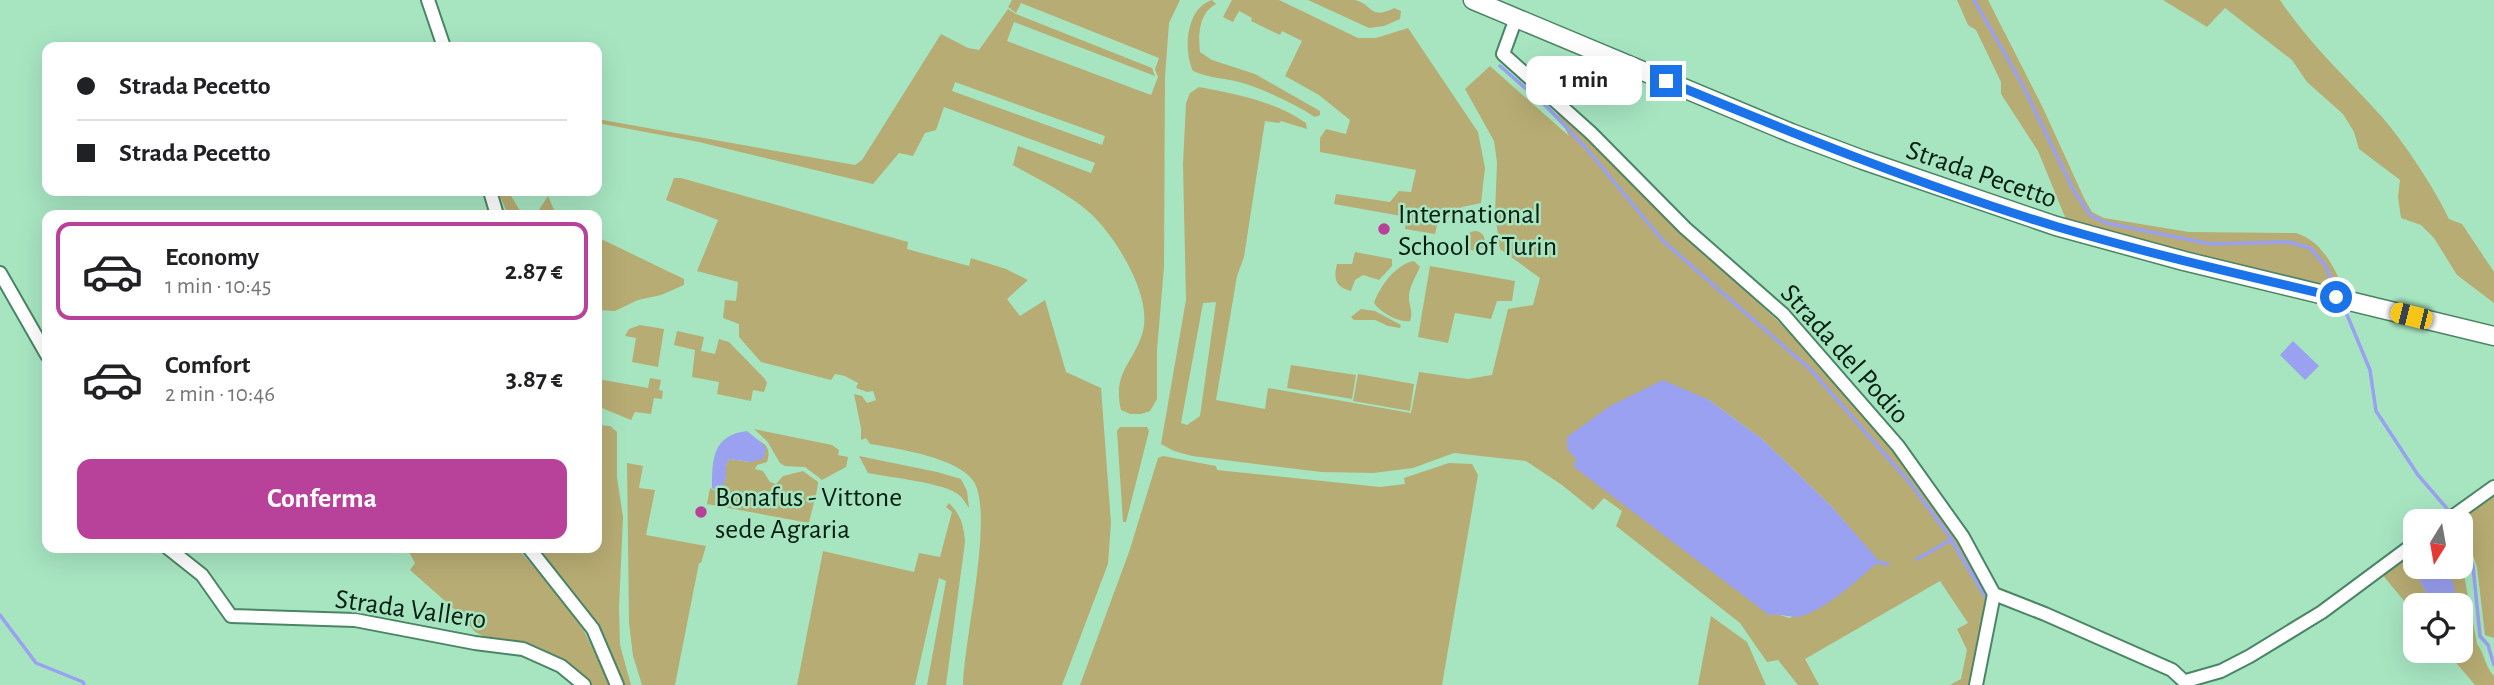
<!DOCTYPE html>
<html lang="it">
<head>
<meta charset="utf-8">
<style>
	:root { --surface:#fff; --page:#f6f6f6; --text:#202124; --muted:#757577; --line:#e0e0e0; --accent:#b8429a }
	body { margin:0; font-family:"Alegreya Sans",sans-serif; background:var(--page); color:var(--text); height:100vh; display:flex; flex-direction:column; font-size:26px; white-space:nowrap }
	* { box-sizing:border-box; margin:0 }
	p { font-size:23px; color:var(--muted) }
	.icon { flex:none; width:38px; height:38px; fill:none; stroke:currentColor; stroke-width:2; stroke-linecap:round; stroke-linejoin:round }
	.map { position:relative; flex:1; overflow:hidden }
	.drawer { position:absolute; left:42px; top:210px; width:560px; height:343px; display:flex; flex-direction:column; background:var(--surface); border-radius:14px; box-shadow:0 7px 28px #0002 }
	.drawer>* { flex:none }
	.guide { position:absolute; left:42px; top:42px; width:560px; height:154px; border-radius:14px; box-shadow:0 7px 28px #0002; display:grid; align-content:center; height:154px; padding:0 35px; background:var(--surface) }
	.needle { width:46px; rotate:191deg }
	.fabs { position:absolute; left:2403px; top:509px; display:grid; gap:14px }
	.fabs a { display:grid; place-items:center; width:70px; height:70px; border-radius:14px; background:var(--surface); box-shadow:0 7px 28px #0002; font-size:35px }
	.end { position:absolute; width:32px; height:32px; margin:-16px; border:9px solid #1a73e8; background:#fff; box-shadow:0 0 0 4px #fff }
	.from { border-radius:50% }
	.bubble { position:absolute; height:49px; border-radius:14px; background:var(--surface); box-shadow:0 7px 28px #0002; font-size:23px; font-weight:700; line-height:49px; text-align:center }
	.car { position:absolute; width:21px; height:42px; margin:-21px -10px; border-radius:9px; box-shadow:0 0 5px 2px #0007; background:linear-gradient(#f5c518 24%,#345 0 40%,#f5c518 0 76%,#345 0 86%,#f5c518 0) }
	.guide b { display:flex; align-items:center; gap:24px; height:66px; font-size:26px }
	.guide b+b { border-top:2px solid var(--line) }
	.guide i { width:18px; height:18px; background:var(--text) }
	ul { padding:12px 0 0; list-style:none }
	li { display:flex; align-items:center; gap:21px; height:98px; margin:0 14px 10px; padding:0 21px; border:4px solid transparent; border-radius:14px }
	li div { flex:1 }
	li b { display:block; font-size:26px }
	li em { font-style:normal; font-weight:700 }
	li.on { border-color:var(--accent) }
	li>.icon { width:63px; height:63px; stroke-width:1.5 }
	.cta { display:flex; gap:14px; margin-top:auto; padding:14px 35px }
	.cta a { flex:1; height:80px; border-radius:14px; background:var(--accent); color:#fff; font-size:28px; font-weight:700; line-height:80px; text-align:center }
	.map>svg:first-child { display:block }
	.green { fill:#b7ac73; fill-rule:evenodd }
	.water { fill:#9aa1f1 }
	.lines { fill:none; stroke-linecap:round; stroke-linejoin:round }
	.stream { stroke:#9aa1f1; stroke-width:3.5 }
	.street-casing { stroke:#4a8566; stroke-width:16 }
	.secondary-casing { stroke:#4a8566; stroke-width:21 }
	.street { stroke:#fff; stroke-width:12 }
	.secondary { stroke:#fff; stroke-width:18 }
	.route { stroke:#1a73e8; stroke-width:9 }
	.poi-dot { fill:#b8429a; stroke:#a7e5c1; stroke-width:2.5 }
	.labels { text-anchor:middle; stroke-width:5; stroke-linejoin:round; paint-order:stroke }
	.street-label { font-size:28px; fill:#041d10; stroke:#a7e5c1 }
	.poi-label { font-size:28px; fill:#041d10; stroke:#a7e5c1; text-anchor:start }
</style>
</head>
<body>
<div class="map">
<svg width="2494" height="685" viewBox="0 0 2494 685">
	<rect width="100%" height="100%" fill="#a7e5c1"/>
	<g class="green">
		<path d="M1012 0H1180L1169 23 1165 77 1164 267 1157 350V399L1150 411 1141 414H1130L1121 410C1112 371 1134 364 1143 331 1152 295 1116 237 1090 213 1068 193 1039 180 1013 165L1018 146 1091 173 1095 163 944 107 936 130 925 133 913 156 899 153 873 184 699 142 597 123V119L855 165 862 160 941 34 968 48 979 50 1008 9 1016 14 1152 68 1155 76 1014 22 1007 41 1151 95 1158 77 1155 69 1159 58 1021 3 1016 13 1008 7ZM955 82 1105 136 1102 145 952 91Z"/>
		<path d="M1212 0 1216 4C1199 13 1198 35 1200 52L1212 60 1255 74 1320 111V115L1315 117C1294 104 1270 92 1246 84 1228 78 1210 79 1193 71 1183 50 1186 8 1212 0Z"/>
		<polygon points="1232,0 1279,0 1358,38 1376,38 1408,28 1478,132 1485,168 1481,203 1462,207 1437,225 1435,234 1405,229 1407,217 1334,204 1336,194 1390,202 1399,191 1411,192 1416,170 1320,152 1320,138 1326,129 1346,134 1350,120 1319,95 1285,76 1302,41 1282,31 1280,35 1251,21 1252,18 1239,11 1233,22 1223,17"/>
		<path d="M1308 0C1323 0 1339 0 1354 0 1373 3 1369 21 1394 8L1401 11 1400 19 1384 26 1369 28Z"/>
		<path d="M1957 0H1988L2043 108 2084 198 2092 212 2104 218 2189 232 2296 233C2323 241 2335 269 2346 294L2067 222 2038 151 2001 94V82L1976 30 1968 25Z"/>
		<path d="M2163 0H2280C2309 44 2347 78 2382 117 2404 142 2435 189 2449 219L2462 224 2494 272V303L2457 275 2434 238 2421 225 2401 218 2398 197 2400 180 2359 149 2354 132 2343 114 2307 82 2292 60 2225 8 2207 27Z"/>
		<path d="M1490 66 1569 136 1554 108 1781 324 1861 409 1961 539 1988 591 1982 627 1968 685H1950L1961 679 1967 650 1957 629 1968 623 1940 581 1805 659 1819 685H1798L1778 660 1767 662 1740 623 1616 526 1622 511 1604 498 1593 510 1562 485 1526 461 1454 453 1413 468 1373 473 1321 472 1192 456 1174 451 1161 444 1186 300 1183 164 1186 103 1190 93 1199 87C1236 94 1274 101 1306 123L1307 129 1281 121 1279 123 1265 121 1244 257 1237 276 1216 400 1265 409 1268 388 1411 413 1419 372 1468 379 1492 375 1508 309 1533 305 1540 278 1500 249 1495 214 1497 162 1494 141 1465 89ZM1216 302 1200 416 1187 425 1181 423 1203 303ZM1709 400 1762 439 1832 507 1878 561 1790 618 1776 614H1769L1575 467 1576 459Z"/>
		<path d="M674 178H681L908 242 907 249 969 266 971 258 1006 269 1028 280 1007 299 1020 316 1045 300 1066 372 1101 388 1111 523 1108 564 1062 685H963C964 640 994 515 974 482 960 458 895 448 870 444L866 438 861 440V428L854 394 862 396 867 403 876 400 873 391 867 392 856 388 858 383 845 376 835 374 831 380 761 362 739 337V324L723 318 725 300 736 301 738 282 697 271 718 220 666 200Z"/>
		<polygon points="498,191 508,191 522,214 537,213 548,196 554,210 559,215 508,215"/>
		<circle cx="1475" cy="241" r="10"/>
		<polygon points="597,237 684,279 684,285 661,295 638,300 615,311 597,310"/>
		<path d="M1355 252 1392 259V266L1379 280 1363 275 1355 280 1351 291C1336 287 1333 279 1337 264H1352Z"/>
		<path d="M1414 261 1420 267C1416 276 1408 289 1409 299 1410 309 1413 312 1410 321 1399 323 1380 312 1374 303 1380 286 1396 264 1414 261Z"/>
		<polygon points="1430,266 1515,281 1512,301 1497,301 1491,319 1455,313 1448,343 1418,337"/>
		<polygon points="1361,309 1375,311 1401,325 1400,328 1388,326 1375,320 1354,320 1351,317"/>
		<polygon points="640,325 664,329 658,367 632,362 636,338 625,336 629,329"/>
		<polygon points="677,331 704,337 701,351 715,354 719,339 729,342 765,379 767,383 764,392 753,390 751,401 717,394 719,382 692,377 695,350 674,345"/>
		<polygon points="1291,365 1356,375 1352,399 1287,388"/>
		<polygon points="1358,374 1414,384 1410,411 1353,401"/>
		<polygon points="650,378 661,380 659,390 663,391 662,399 654,398 651,414 635,412 631,420 597,406 598,379 648,388"/>
		<path d="M597 425 610 426 617 432V477L623 517 619 608 620 645 631 685H624C605 632 569 591 534 548H597Z"/>
		<polygon points="1120,427 1147,427 1149,431 1126,522 1123,522 1117,431"/>
		<polygon points="754,429 832,445 839,450 838,455 848,457 846,467 822,480 805,467 785,466 780,463 767,441"/>
		<path d="M759 441C769 445 770 453 767 462L757 465 755 469 763 471 770 482 776 484 783 476 803 471 818 482C818 491 811 512 809 523L707 504 710 488 719 493 726 478V466L729 459 750 462 763 444Z"/>
		<path d="M859 456 937 472 961 479 967 491 969 508C966 504 963 498 959 495 946 483 887 477 868 473Z"/>
		<polygon points="1163,456 1216,466 1217,470 1380,487 1405,484 1404,478 1449,463 1472,464 1478,475 1442,685 1080,685 1129,552 1158,458"/>
		<polygon points="627,463 643,466 639,488 655,490 646,535 706,546 701,563 699,563 675,685 642,685 633,656 629,623"/>
		<polygon points="2494,493 2494,638 2485,635 2477,567 2460,517"/>
		<path d="M949 503C961 515 964 526 965 542L946 685H927L946 581 939 578 915 685H797L823 551 914 572 919 553 940 557 952 512 946 507Z"/>
		<polygon points="407,548 517,548 550,585 583,629 611,685 589,685 475,632 462,616 410,570 415,563"/>
		<polygon points="2410,553 2415,559 2412,567 2428,596 2441,605 2415,606 2415,614 2381,573"/>
		<path d="M2445 567H2457L2464 575 2477 644C2485 654 2485 667 2494 676V685H2475L2446 651H2460V606L2447 605 2453 602Z"/>
		<polygon points="1711,616 1747,642 1766,685 1698,685"/>
	</g>
	<g class="water">
		<polygon points="2293,341 2319,366 2305,380 2280,355"/>
		<path d="M1663 380 1709 400 1762 439 1832 507 1879 561C1856 581 1831 606 1802 616 1790 619 1781 613 1769 615L1574 467 1576 459 1567 449V437L1610 406Z"/>
		<path d="M747 431 763 444 766 449 763 459 750 462 729 459 726 466V478L720 493 712 488C712 458 713 435 747 431Z"/>
		<polygon points="2415,559 2415,567 2445,567 2455,587 2453,602 2441,605 2428,596 2412,567"/>
	</g>
	<g class="lines">
		<g class="stream">
			<polyline points="1974,0 2022,84 2074,191 2090,215 2106,223 2211,244 2289,242 2310,248 2325,265 2334,286"/>
			<polyline points="1500,66 1548,108 1586,148 1663,241 1811,370 1910,483 1947,533 1988,601"/>
			<polyline points="2345,310 2370,370 2376,411 2418,475 2450,512"/>
			<polyline points="2458,521 2458,522"/>
			<polyline points="2460,529 2473,566 2480,636 2488,645 2494,665"/>
			<polyline points="1917,559 1951,540"/>
			<polyline points="1875,562 1888,564"/>
			<polyline points="0,615 36,663 83,682 84,685"/>
		</g>
		<defs>
			<g id="street">
				<polyline points="428,0 444,47"/>
				<polyline points="1516,18 1503,54 1591,133 1685,228 1783,314 1898,446 1963,537 1994,594 2045,614 2172,670 2188,685"/>
				<polyline points="490,191 497,215"/>
				<polyline points="0,273 47,355"/>
				<polyline points="2445,522 2494,487"/>
				<polyline points="168,548 202,575 231,616 355,620 475,643 523,649 561,666 584,685"/>
				<polyline points="529,548 593,629 617,685"/>
				<polyline points="2186,681 2221,671 2250,656 2322,612 2415,543"/>
				<polyline points="1976,685 1994,594"/>
			</g>
			<polyline id="secondary" points="1473,0 1791,133 1863,160 2056,226 2184,261 2494,336"/>
		</defs>
		<use href="#street" class="street-casing"/>
		<use href="#secondary" class="secondary-casing"/>
		<use href="#street" class="street"/>
		<use href="#secondary" class="secondary"/>
	</g>
	<g class="lines">
		<path class="route" d="M1666 81C1795 134 1924 187 2058 227 2150 254 2243 275 2336 297"/>
	</g>
	<g class="poi-dot">
		<circle cx="1384" cy="229" r="7"/>
		<circle cx="701" cy="512" r="7"/>
	</g>
	<g class="labels">
		<g class="street-label">
			<text transform="translate(1982 173) rotate(19)" y="10">Strada Pecetto</text>
			<text transform="translate(1846 353) rotate(48)" y="10">Strada del Podio</text>
			<text transform="translate(411 608) rotate(8)" y="10">Strada Vallero</text>
		</g>
		<g class="poi-label">
			<text x="1398" y="223">International<tspan x="1398" dy="32">School of Turin</tspan></text>
			<text x="715" y="506">Bonafus - Vittone<tspan x="715" dy="32">sede Agraria</tspan></text>
		</g>
	</g>
</svg>
<div class="fabs">
<a><svg class="needle" viewBox="-14 -14 28 28"><path d="M0-13l5 13h-10z" fill="#e53935"/><path d="M0 13l5-13h-10z" fill="#757577"/></svg></a>
<a><svg class="icon" aria-label="locate" viewBox="0 0 24 24"><circle cx="12" cy="12" r="6"/><path d="M12 2v4M12 18v4M2 12h4M18 12h4"/></svg></a>
</div>
<i class="end from" style="left:2336px;top:297px"></i>
<i class="end" style="left:1666px;top:81px"></i>
<div class="bubble" style="left:1526px;top:56px;width:116px">1 min</div>
<i class="car" style="left:2411px;top:316px;rotate:284deg"></i>
<div class="guide">
<b><i class="from"></i>Strada Pecetto</b>
<b><i></i>Strada Pecetto</b>
</div>
<section class="drawer">
<ul>
<li class="on"><svg class="icon" aria-label="car" viewBox="0 0 24 24"><path d="M5 17H2v-5l4-1 3-4h7l3 4 3 1v5h-3M9 17h6M6 11h13"/><circle cx="7" cy="17" r="2"/><circle cx="17" cy="17" r="2"/></svg><div><b>Economy</b><p>1 min · 10:45</p></div><em>2.87 €</em></li>
<li><svg class="icon" aria-label="car" viewBox="0 0 24 24"><path d="M5 17H2v-5l4-1 3-4h7l3 4 3 1v5h-3M9 17h6M6 11h13"/><circle cx="7" cy="17" r="2"/><circle cx="17" cy="17" r="2"/></svg><div><b>Comfort</b><p>2 min · 10:46</p></div><em>3.87 €</em></li>
</ul>
<div class="cta"><a>Conferma</a></div>
</section>
</div>
</body>
</html>
